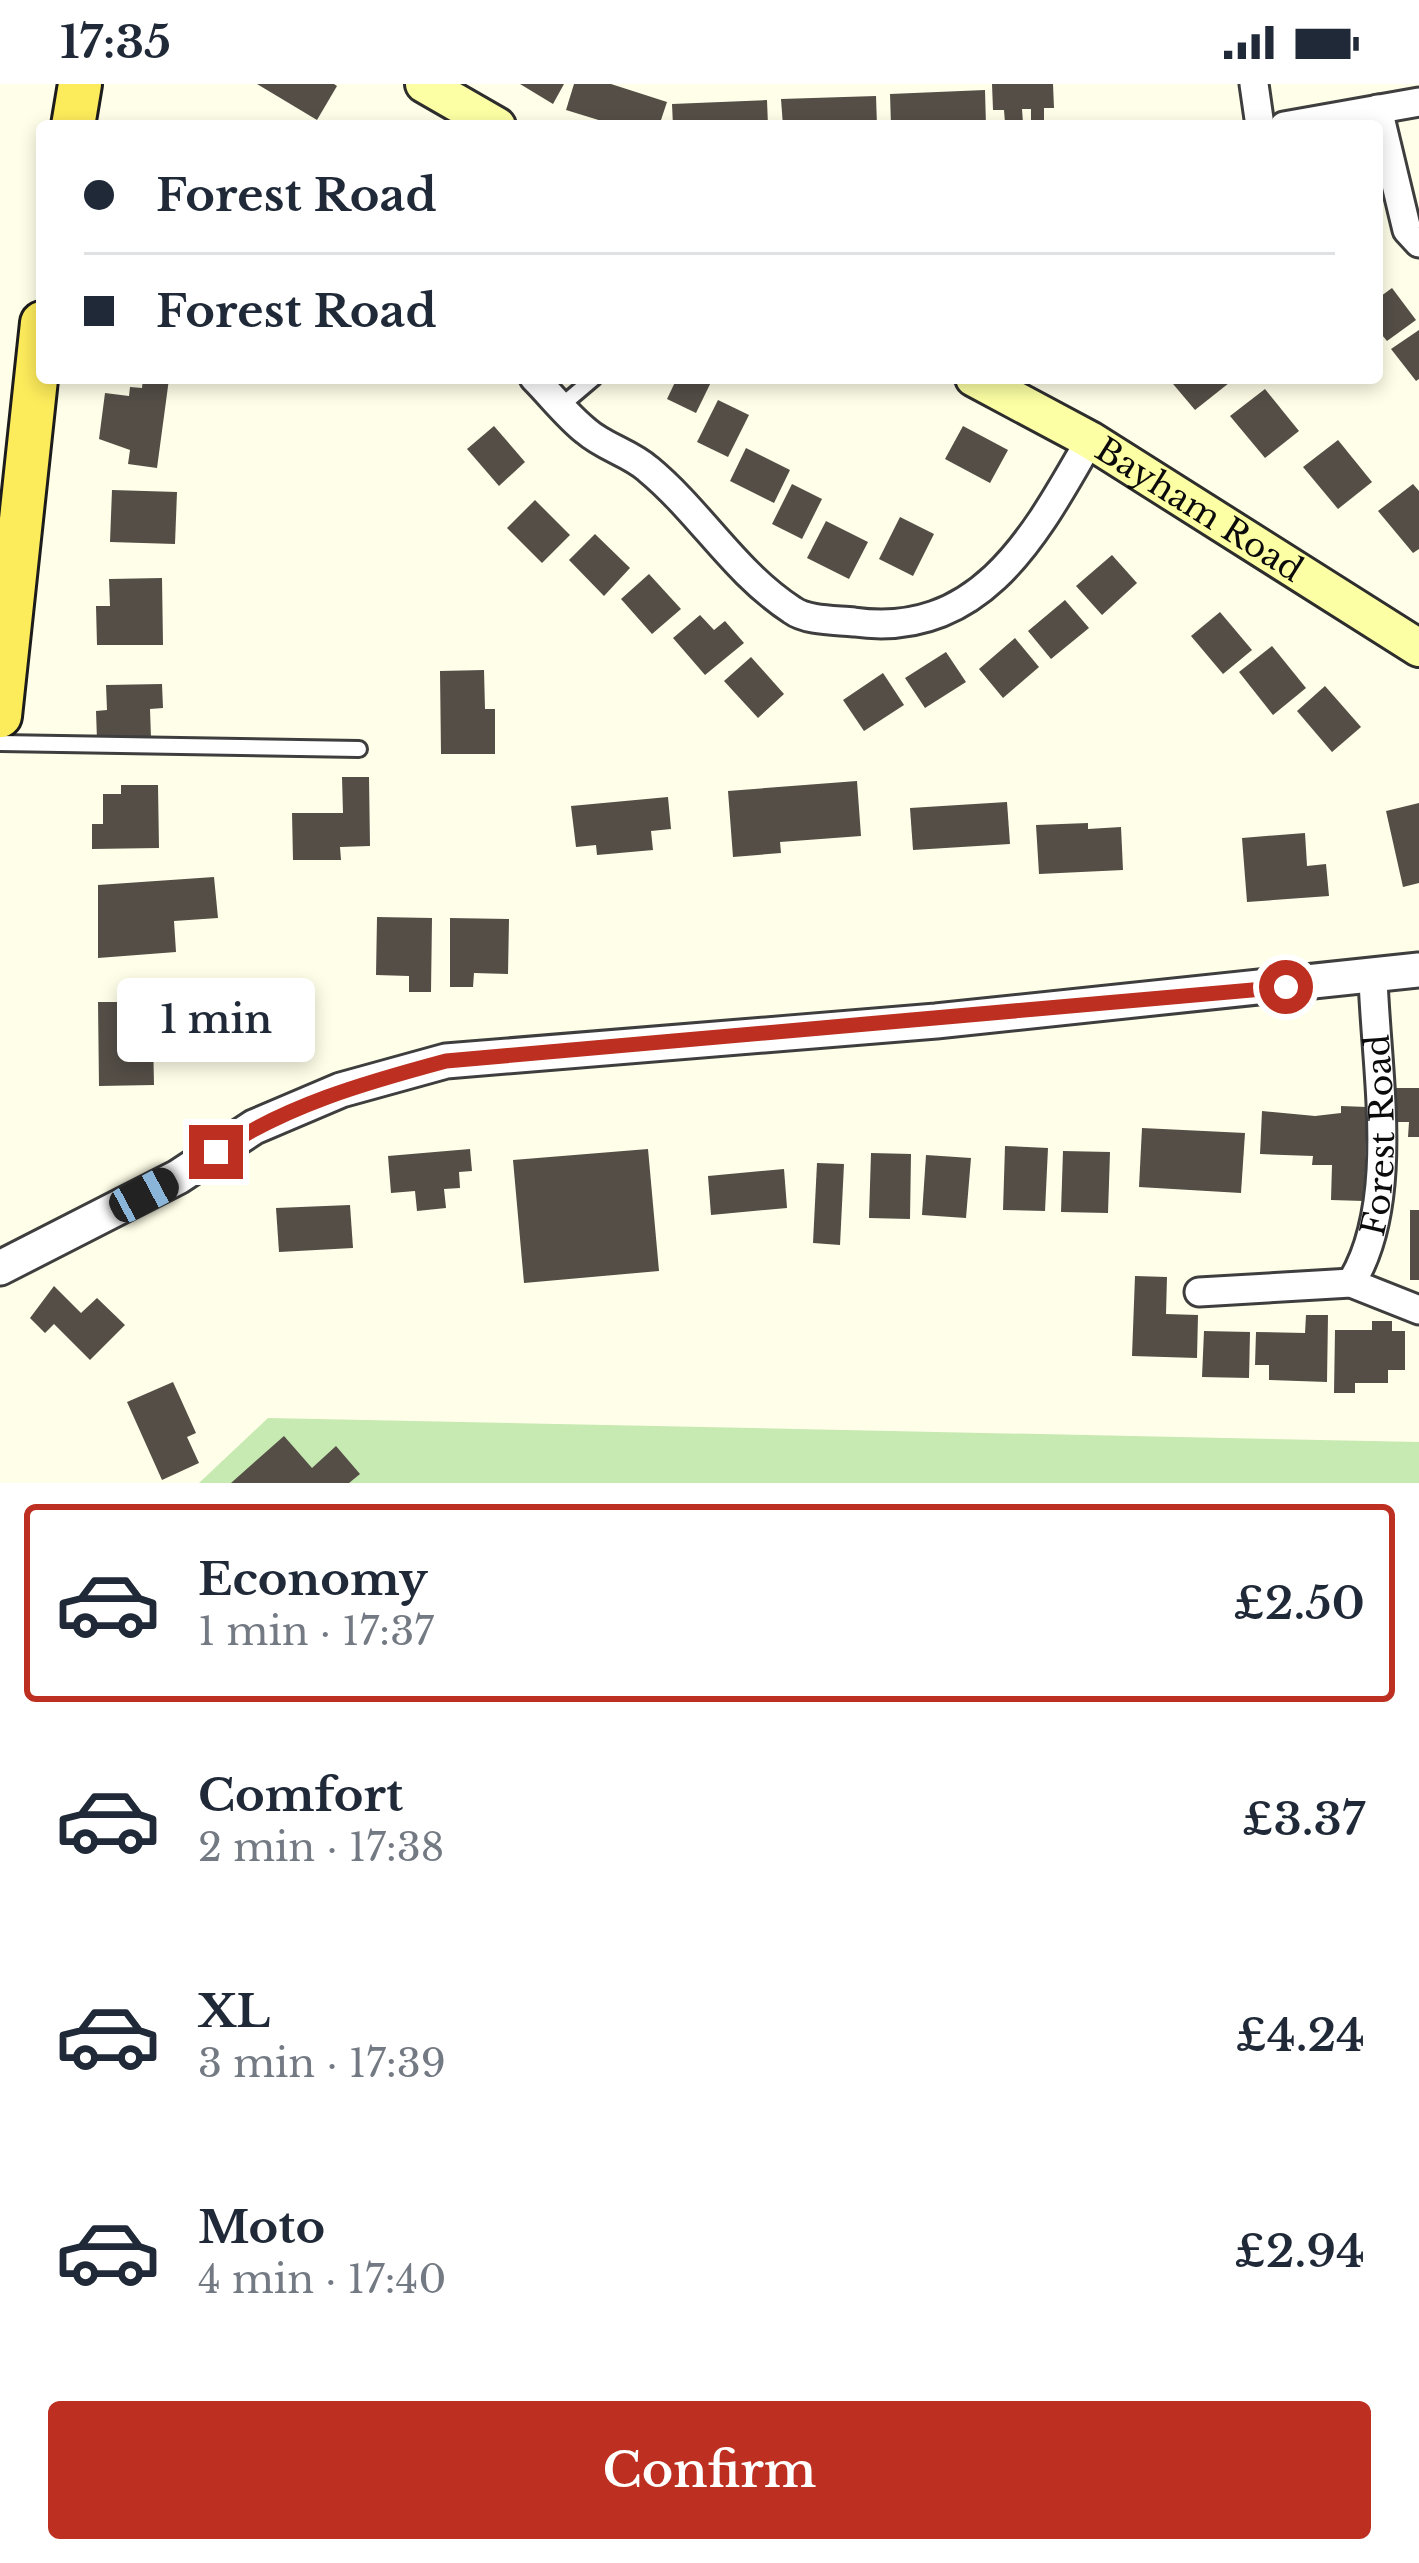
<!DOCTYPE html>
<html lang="en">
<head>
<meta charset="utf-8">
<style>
	:root { --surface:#fff; --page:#f6f6f7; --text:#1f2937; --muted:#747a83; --line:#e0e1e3; --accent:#bd2f20 }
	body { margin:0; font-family:"Libre Baskerville",serif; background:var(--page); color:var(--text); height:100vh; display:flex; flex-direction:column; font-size:45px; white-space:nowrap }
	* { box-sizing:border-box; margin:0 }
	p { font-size:39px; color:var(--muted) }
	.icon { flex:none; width:66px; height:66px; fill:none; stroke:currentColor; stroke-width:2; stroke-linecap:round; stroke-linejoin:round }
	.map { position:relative; height:1399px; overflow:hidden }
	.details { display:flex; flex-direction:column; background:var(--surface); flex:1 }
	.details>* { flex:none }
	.hud { position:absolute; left:36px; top:36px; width:1347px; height:264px; border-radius:12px; box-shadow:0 6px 18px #0003; display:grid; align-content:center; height:264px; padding:0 48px; background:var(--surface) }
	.end { position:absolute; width:54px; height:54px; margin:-27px; border:15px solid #bd2f20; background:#fff; box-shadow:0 0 0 6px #fff }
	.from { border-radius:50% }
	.bubble { position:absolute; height:84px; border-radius:12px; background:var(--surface); box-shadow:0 6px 18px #0003; font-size:39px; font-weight:600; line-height:84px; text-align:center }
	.car { position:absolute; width:36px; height:72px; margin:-36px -18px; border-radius:15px; box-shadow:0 0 9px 3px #0007; background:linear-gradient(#222 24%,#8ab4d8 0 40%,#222 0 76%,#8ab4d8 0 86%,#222 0) }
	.hud b { display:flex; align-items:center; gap:42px; height:114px; font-size:45px }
	.hud b+b { border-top:3px solid var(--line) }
	.hud i { width:30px; height:30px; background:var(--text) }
	ul { padding:21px 0 0; list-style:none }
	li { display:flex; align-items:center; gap:36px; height:198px; margin:0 24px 18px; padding:0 24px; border:6px solid transparent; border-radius:12px }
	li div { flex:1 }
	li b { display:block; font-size:45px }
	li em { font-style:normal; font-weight:600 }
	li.selected { border-color:var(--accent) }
	li>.icon { width:108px; height:108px; stroke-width:1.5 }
	.cta { display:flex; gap:24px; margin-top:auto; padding:24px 48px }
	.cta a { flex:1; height:138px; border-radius:12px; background:var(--accent); color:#fff; font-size:48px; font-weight:600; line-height:138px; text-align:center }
	.status { display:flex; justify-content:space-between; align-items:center; height:84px; padding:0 60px; background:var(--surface); direction:ltr }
	.status svg { height:33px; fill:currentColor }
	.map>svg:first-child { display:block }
	.green { fill:#c7e9b2 }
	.building { fill:#544e47 }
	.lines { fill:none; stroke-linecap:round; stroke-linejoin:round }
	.service-casing { stroke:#3e3e3e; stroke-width:20 }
	.minor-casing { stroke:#3e3e3e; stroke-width:33 }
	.tertiary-casing { stroke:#3e3e3e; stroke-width:39 }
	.secondary-casing { stroke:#2d2d2d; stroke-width:42 }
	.primary-casing { stroke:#1c1c1c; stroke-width:48 }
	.service { stroke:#fff; stroke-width:14 }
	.minor { stroke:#fff; stroke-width:27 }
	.tertiary { stroke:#fff; stroke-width:33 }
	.secondary { stroke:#fcffa3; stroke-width:36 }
	.primary { stroke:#fceb5b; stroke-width:42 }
	.route { stroke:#bd2f20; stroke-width:15 }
	.labels { text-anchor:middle; stroke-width:12; stroke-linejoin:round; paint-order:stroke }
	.street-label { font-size:33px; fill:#0b0b0b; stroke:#fff }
</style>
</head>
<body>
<div class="status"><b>17:35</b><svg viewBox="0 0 49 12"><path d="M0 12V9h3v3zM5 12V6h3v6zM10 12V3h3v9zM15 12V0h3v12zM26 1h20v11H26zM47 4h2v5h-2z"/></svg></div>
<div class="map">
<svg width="1419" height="1399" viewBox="0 0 1419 1399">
	<rect width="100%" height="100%" fill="#fffee8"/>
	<polygon class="green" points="268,1334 1419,1358 1419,1399 199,1399"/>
	<g class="building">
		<polygon points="257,0 334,0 337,2 317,36"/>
		<polygon points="520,0 564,0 553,20"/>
		<polygon points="574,0 611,0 667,18 659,42 618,42 566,26"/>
		<polygon points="992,0 1053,0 1054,24 1044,24 1044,38 1031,38 1031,25 1022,25 1023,39 1005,39 1004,26 993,26"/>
		<polygon points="985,6 986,42 891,42 890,10"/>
		<polygon points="876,12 877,42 783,42 781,15"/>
		<polygon points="767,16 768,42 673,42 672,20"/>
		<polygon points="1392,204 1416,236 1387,257 1377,245 1377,215"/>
		<polygon points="1419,246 1419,295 1416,297 1391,265"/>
		<polygon points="143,294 169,295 157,384 128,380 130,366 99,355 105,309 129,312 130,303 142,304"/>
		<polygon points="677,294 713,294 696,329 667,315"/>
		<polygon points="1168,294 1225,294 1229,299 1195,326"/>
		<polygon points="1265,305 1299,347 1265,374 1230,332"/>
		<polygon points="718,316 749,331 728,373 697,358"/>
		<polygon points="494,342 525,378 499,402 467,365"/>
		<polygon points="963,342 1008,366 990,399 945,375"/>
		<polygon points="1338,356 1372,398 1338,425 1303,383"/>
		<polygon points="746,364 790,386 774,419 730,397"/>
		<polygon points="792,400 822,415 802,455 772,440"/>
		<polygon points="1413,400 1419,407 1419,465 1413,469 1378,427"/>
		<polygon points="112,406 177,408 175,460 110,458"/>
		<polygon points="535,416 570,451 542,479 507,444"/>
		<polygon points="900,433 934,450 913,492 879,475"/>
		<polygon points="826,437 868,458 849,495 807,474"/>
		<polygon points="595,450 630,484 604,512 569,476"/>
		<polygon points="1112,471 1137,499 1102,531 1076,502"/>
		<polygon points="649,490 681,525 652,550 621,515"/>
		<polygon points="162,494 163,561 97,561 96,522 110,522 109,495"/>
		<polygon points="1065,516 1089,544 1051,575 1028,547"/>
		<polygon points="1220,528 1252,566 1223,590 1191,552"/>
		<polygon points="700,531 714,546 725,537 744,559 705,591 673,554"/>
		<polygon points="1015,554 1039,583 1003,614 979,585"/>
		<polygon points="1272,562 1306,604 1273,631 1239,588"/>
		<polygon points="946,568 966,598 925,624 905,594"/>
		<polygon points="751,573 784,610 758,634 724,597"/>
		<polygon points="484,586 485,625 495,625 495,670 441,670 440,587"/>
		<polygon points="883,589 904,621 864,647 843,616"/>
		<polygon points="162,600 163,624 150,625 151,654 97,656 96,627 107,626 106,601"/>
		<polygon points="1325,602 1361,643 1332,668 1297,627"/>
		<polygon points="342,693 369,693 370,762 340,763 341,776 293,776 292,729 343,729"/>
		<polygon points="857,697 861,752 780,758 781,769 733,773 728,707"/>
		<polygon points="121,701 158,701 159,764 92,765 92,740 103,740 103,710 121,710"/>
		<polygon points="668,713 671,745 651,747 653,766 597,771 596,761 576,763 571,722"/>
		<polygon points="1007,718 1010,760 913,766 910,724"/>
		<polygon points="1419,719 1419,799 1403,803 1386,727"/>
		<polygon points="1088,739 1088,745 1121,743 1123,786 1039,790 1036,741"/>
		<polygon points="1305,749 1307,782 1326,780 1329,812 1247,818 1242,754"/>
		<polygon points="214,793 218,834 174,837 176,868 98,874 98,801"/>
		<polygon points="377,833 432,834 431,908 409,908 409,892 376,891"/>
		<polygon points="450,834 509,835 508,890 474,889 473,903 450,903"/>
		<polygon points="98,918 177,918 177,951 153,952 154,1001 99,1002"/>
		<polygon points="1392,1004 1419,1004 1419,1053 1408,1053 1409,1038 1391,1038"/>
		<polygon points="1341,1022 1367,1023 1364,1117 1331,1116 1332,1081 1312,1081 1313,1072 1260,1070 1262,1027 1315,1032 1341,1029"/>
		<polygon points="1142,1044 1245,1049 1241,1109 1139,1103"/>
		<polygon points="1005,1062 1048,1064 1045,1127 1003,1126"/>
		<polygon points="470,1065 472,1087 459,1088 460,1104 444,1105 446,1124 417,1127 415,1107 391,1109 388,1072"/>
		<polygon points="648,1065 659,1187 524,1199 513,1076"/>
		<polygon points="1063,1067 1110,1068 1108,1129 1061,1128"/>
		<polygon points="871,1069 911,1070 910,1135 869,1134"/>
		<polygon points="926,1071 971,1074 966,1134 922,1131"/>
		<polygon points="817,1079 844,1080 840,1161 813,1159"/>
		<polygon points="784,1085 787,1124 711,1131 708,1092"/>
		<polygon points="350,1121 353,1164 279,1168 276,1124"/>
		<rect x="1410" y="1126" width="9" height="70"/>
		<polygon points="1135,1192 1167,1193 1166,1230 1198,1231 1197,1274 1132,1272"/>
		<polygon points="54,1202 81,1229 97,1214 125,1241 90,1276 54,1240 45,1249 30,1234"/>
		<polygon points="1306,1231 1328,1231 1327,1298 1269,1296 1269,1281 1255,1281 1256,1248 1305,1249"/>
		<polygon points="1372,1237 1392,1237 1392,1247 1405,1247 1405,1286 1388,1286 1388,1299 1355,1299 1355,1309 1334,1309 1335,1246 1372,1246"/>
		<polygon points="1204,1247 1250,1248 1249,1294 1202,1293"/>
		<polygon points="173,1298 196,1349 187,1353 199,1379 162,1396 127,1318"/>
		<polygon points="284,1352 312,1384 336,1362 360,1390 349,1399 231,1399"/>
	</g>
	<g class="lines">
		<defs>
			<g id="service">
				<polyline points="561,322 594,294"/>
				<polyline points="0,659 359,665"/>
			</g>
			<g id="minor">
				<polyline points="1254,0 1260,42"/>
				<polyline points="1378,25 1407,146 1419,159"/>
				<polyline points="1284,42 1419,18"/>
				<path d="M534 294C551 311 567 332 586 347 604 363 630 369 648 385 701 429 734 488 792 526 807 537 835 536 854 538 982 556 1037 448 1090 356"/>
				<path id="s1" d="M1351 1199C1401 1119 1376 987 1373 894"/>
				<polyline points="1199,1208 1351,1199 1419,1226"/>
			</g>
			<polyline id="tertiary" points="0,1184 178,1093 254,1043 341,1006 446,977 936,937 1419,886"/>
			<g id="secondary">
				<polyline points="424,0 497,42"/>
				<path id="s2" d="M974 294 1090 356 1419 564"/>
			</g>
			<g id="primary">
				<polyline points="73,42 80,0"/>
				<polyline points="0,632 42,239"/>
			</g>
		</defs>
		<use href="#service" class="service-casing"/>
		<use href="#minor" class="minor-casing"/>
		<use href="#tertiary" class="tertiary-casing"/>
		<use href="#secondary" class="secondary-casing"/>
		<use href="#primary" class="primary-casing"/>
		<use href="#service" class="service"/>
		<use href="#minor" class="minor"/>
		<use href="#tertiary" class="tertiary"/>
		<use href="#secondary" class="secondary"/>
		<use href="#primary" class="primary"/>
	</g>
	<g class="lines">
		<path class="route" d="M216 1068C287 1021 364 999 446 977L1286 903"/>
	</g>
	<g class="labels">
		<g class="street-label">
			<text dy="12" stroke="none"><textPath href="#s2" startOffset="261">Bayham Road</textPath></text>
			<text dy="12" stroke="none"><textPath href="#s1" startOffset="153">Forest Road</textPath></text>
		</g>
	</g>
</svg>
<i class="end from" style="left:1286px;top:903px"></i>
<i class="end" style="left:216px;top:1068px"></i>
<div class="bubble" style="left:117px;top:894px;width:198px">1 min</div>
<i class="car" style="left:144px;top:1111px;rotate:62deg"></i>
<div class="hud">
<b><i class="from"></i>Forest Road</b>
<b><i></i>Forest Road</b>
</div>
</div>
<section class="details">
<ul>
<li class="selected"><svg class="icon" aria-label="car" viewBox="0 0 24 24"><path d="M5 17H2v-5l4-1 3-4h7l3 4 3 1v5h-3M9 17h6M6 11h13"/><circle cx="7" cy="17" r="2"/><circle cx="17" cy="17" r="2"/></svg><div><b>Economy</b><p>1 min · 17:37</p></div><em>£2.50</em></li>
<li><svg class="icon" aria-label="car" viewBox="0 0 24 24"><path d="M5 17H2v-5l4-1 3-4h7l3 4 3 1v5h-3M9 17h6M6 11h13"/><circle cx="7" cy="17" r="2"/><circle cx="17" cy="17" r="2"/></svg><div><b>Comfort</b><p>2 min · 17:38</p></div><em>£3.37</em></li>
<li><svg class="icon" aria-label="car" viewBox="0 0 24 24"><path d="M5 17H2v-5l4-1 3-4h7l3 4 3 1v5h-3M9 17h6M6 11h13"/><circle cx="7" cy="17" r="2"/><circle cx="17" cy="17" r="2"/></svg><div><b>XL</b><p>3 min · 17:39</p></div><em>£4.24</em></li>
<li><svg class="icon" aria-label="car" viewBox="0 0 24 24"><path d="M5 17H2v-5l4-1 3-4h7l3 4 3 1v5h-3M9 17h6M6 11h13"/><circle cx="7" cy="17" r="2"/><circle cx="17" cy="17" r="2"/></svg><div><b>Moto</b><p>4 min · 17:40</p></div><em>£2.94</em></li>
</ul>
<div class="cta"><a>Confirm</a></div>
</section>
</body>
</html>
